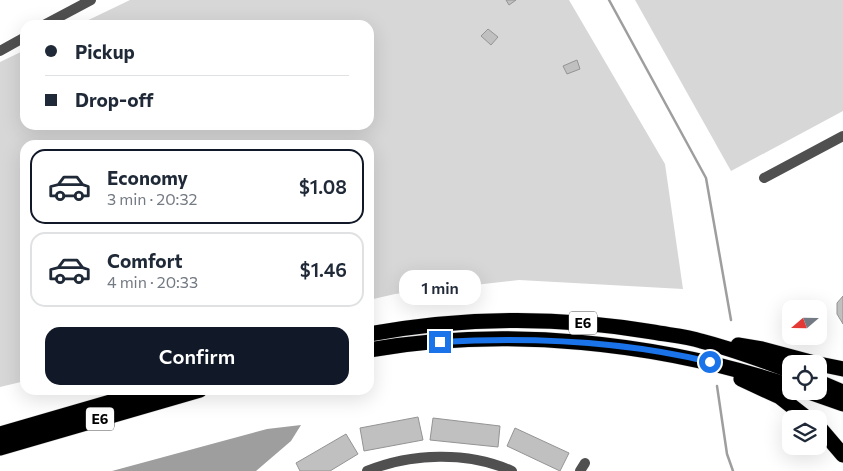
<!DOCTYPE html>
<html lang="en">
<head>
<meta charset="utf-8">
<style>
	:root { --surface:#fff; --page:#f6f6f7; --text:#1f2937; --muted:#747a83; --line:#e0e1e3; --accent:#111827 }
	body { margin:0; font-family:Commissioner,sans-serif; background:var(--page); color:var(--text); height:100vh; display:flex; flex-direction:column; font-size:19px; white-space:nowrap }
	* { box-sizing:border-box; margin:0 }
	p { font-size:16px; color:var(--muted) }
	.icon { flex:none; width:28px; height:28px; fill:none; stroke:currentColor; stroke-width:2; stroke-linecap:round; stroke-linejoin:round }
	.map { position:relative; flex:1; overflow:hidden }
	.side { position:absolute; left:20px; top:140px; width:354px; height:255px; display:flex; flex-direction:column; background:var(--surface); border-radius:15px; box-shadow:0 5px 20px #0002 }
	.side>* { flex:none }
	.guide { position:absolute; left:20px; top:20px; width:354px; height:110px; border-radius:15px; box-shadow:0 5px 20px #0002; display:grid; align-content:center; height:110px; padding:0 25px; background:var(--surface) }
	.needle { width:32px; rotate:250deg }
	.controls { position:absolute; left:782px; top:300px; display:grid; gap:10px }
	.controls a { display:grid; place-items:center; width:45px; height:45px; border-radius:10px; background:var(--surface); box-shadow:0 5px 20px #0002; font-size:25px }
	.end { position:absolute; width:22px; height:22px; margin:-11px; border:6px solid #1a73e8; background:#fff; box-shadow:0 0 0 2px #fff }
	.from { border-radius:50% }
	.bubble { position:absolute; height:35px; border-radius:15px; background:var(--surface); box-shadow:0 5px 20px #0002; font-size:16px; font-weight:600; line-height:35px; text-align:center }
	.guide b { display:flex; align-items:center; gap:18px; height:48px; font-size:19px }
	.guide b+b { border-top:1px solid var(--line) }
	.guide i { width:12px; height:12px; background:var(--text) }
	ul { padding:9px 0 0; list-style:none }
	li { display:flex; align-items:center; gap:15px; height:75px; margin:0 10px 8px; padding:0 15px; border:2px solid var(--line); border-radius:15px }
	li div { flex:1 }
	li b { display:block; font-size:19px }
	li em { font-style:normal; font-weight:600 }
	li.current { border-color:var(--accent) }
	li>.icon { width:45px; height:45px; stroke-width:1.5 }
	.primary-button { display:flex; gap:10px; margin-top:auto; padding:10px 25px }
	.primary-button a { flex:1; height:58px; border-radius:15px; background:var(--accent); color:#fff; font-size:20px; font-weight:600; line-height:58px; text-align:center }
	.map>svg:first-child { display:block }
	.green { fill:#d7d7d7 }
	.water { fill:#9e9e9e }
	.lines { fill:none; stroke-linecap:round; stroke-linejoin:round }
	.stream { stroke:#9e9e9e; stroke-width:2.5 }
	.building { fill:#c0c0c0; stroke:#949494 }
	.highway-casing { stroke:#dbdbdb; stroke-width:16 }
	.minor { stroke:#505050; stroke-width:10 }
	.highway { stroke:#000; stroke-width:15 }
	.route { stroke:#1a73e8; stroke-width:6 }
	.labels { text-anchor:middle; stroke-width:5; stroke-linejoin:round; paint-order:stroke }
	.shield { fill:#fff; stroke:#4c4c4c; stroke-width:1 }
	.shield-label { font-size:14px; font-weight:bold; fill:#000 }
</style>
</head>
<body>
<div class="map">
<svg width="843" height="471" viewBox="0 0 843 471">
	<rect width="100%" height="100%" fill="#fff"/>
	<g class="green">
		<polygon points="130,0 569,0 665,164 683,289 519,280 395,294 369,300 369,145 25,145 25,381 0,387 0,62 25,50 25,125 369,125 369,25 78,25"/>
		<polygon points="635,0 843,0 843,111 731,171"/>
	</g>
	<polygon class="water" points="301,425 291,441 256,471 112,471 267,429"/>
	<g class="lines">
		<g class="stream">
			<polyline points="609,0 706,178 731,320"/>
			<polyline points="717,386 727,454 733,471"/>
		</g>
	</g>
	<g class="building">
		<polygon points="506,0 516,0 509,5"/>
		<polygon points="488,29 498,37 491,45 481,36"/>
		<polygon points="577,60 580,69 567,74 563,66"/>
		<polygon points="843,296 843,324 837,314 837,303"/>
		<polygon points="418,417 423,440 364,451 360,428"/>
		<polygon points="433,418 500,426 498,447 430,440"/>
		<polygon points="515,428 569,453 560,471 507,446"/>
		<polygon points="346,434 358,454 330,471 300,471 296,463"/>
	</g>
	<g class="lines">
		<defs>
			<g id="highway">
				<path d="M369 334C462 317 559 316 653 332 669 335 686 336 701 341 732 349 762 360 791 371"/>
				<polyline points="738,345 762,349 818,364"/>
				<path d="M369 350C508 326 657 342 791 386"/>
				<polyline points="819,364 843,369"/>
				<polyline points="741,379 780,397 808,419"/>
				<polyline points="819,382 843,392"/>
				<polyline points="806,391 843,404"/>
				<polyline points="819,427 843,455"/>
				<polyline points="0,434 152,390"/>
				<polyline points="0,448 200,390"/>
			</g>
		</defs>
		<use href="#highway" class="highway-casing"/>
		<g class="minor">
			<polyline points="44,25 91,0"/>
			<polyline points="0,51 25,37"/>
			<polyline points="764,178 843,136"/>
			<path d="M367 471C411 453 468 451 512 471"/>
			<polyline points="580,471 585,463"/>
		</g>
		<use href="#highway" class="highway"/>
	</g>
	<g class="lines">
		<path class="route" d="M440 342C529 337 623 341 710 362"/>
	</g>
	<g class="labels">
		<g class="shield">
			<rect x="569" y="311.5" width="28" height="23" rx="4"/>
			<rect x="86" y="407.5" width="28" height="23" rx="4"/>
		</g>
		<g class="shield-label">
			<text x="583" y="328">E6</text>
			<text x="100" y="424">E6</text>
		</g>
	</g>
</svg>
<div class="controls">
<a><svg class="needle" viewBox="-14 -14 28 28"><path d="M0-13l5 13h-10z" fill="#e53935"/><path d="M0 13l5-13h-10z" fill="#747a83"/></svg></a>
<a><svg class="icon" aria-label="locate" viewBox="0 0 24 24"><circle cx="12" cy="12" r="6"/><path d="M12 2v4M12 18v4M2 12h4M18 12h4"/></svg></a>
<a><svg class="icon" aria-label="layers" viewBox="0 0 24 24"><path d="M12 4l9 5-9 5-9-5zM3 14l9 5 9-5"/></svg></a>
</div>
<i class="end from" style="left:710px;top:362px"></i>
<i class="end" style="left:440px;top:342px"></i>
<div class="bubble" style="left:399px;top:270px;width:82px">1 min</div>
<div class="guide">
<b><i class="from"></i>Pickup</b>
<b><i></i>Drop-off</b>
</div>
<section class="side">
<ul>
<li class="current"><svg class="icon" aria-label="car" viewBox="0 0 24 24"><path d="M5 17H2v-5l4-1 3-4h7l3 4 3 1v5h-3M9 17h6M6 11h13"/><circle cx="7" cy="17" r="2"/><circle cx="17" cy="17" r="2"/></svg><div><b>Economy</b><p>3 min · 20:32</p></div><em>$1.08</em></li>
<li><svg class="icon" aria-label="car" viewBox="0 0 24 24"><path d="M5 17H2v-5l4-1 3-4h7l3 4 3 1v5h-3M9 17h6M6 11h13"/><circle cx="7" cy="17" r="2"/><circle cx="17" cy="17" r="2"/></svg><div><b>Comfort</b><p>4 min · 20:33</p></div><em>$1.46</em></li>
</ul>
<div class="primary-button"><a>Confirm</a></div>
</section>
</div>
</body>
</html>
